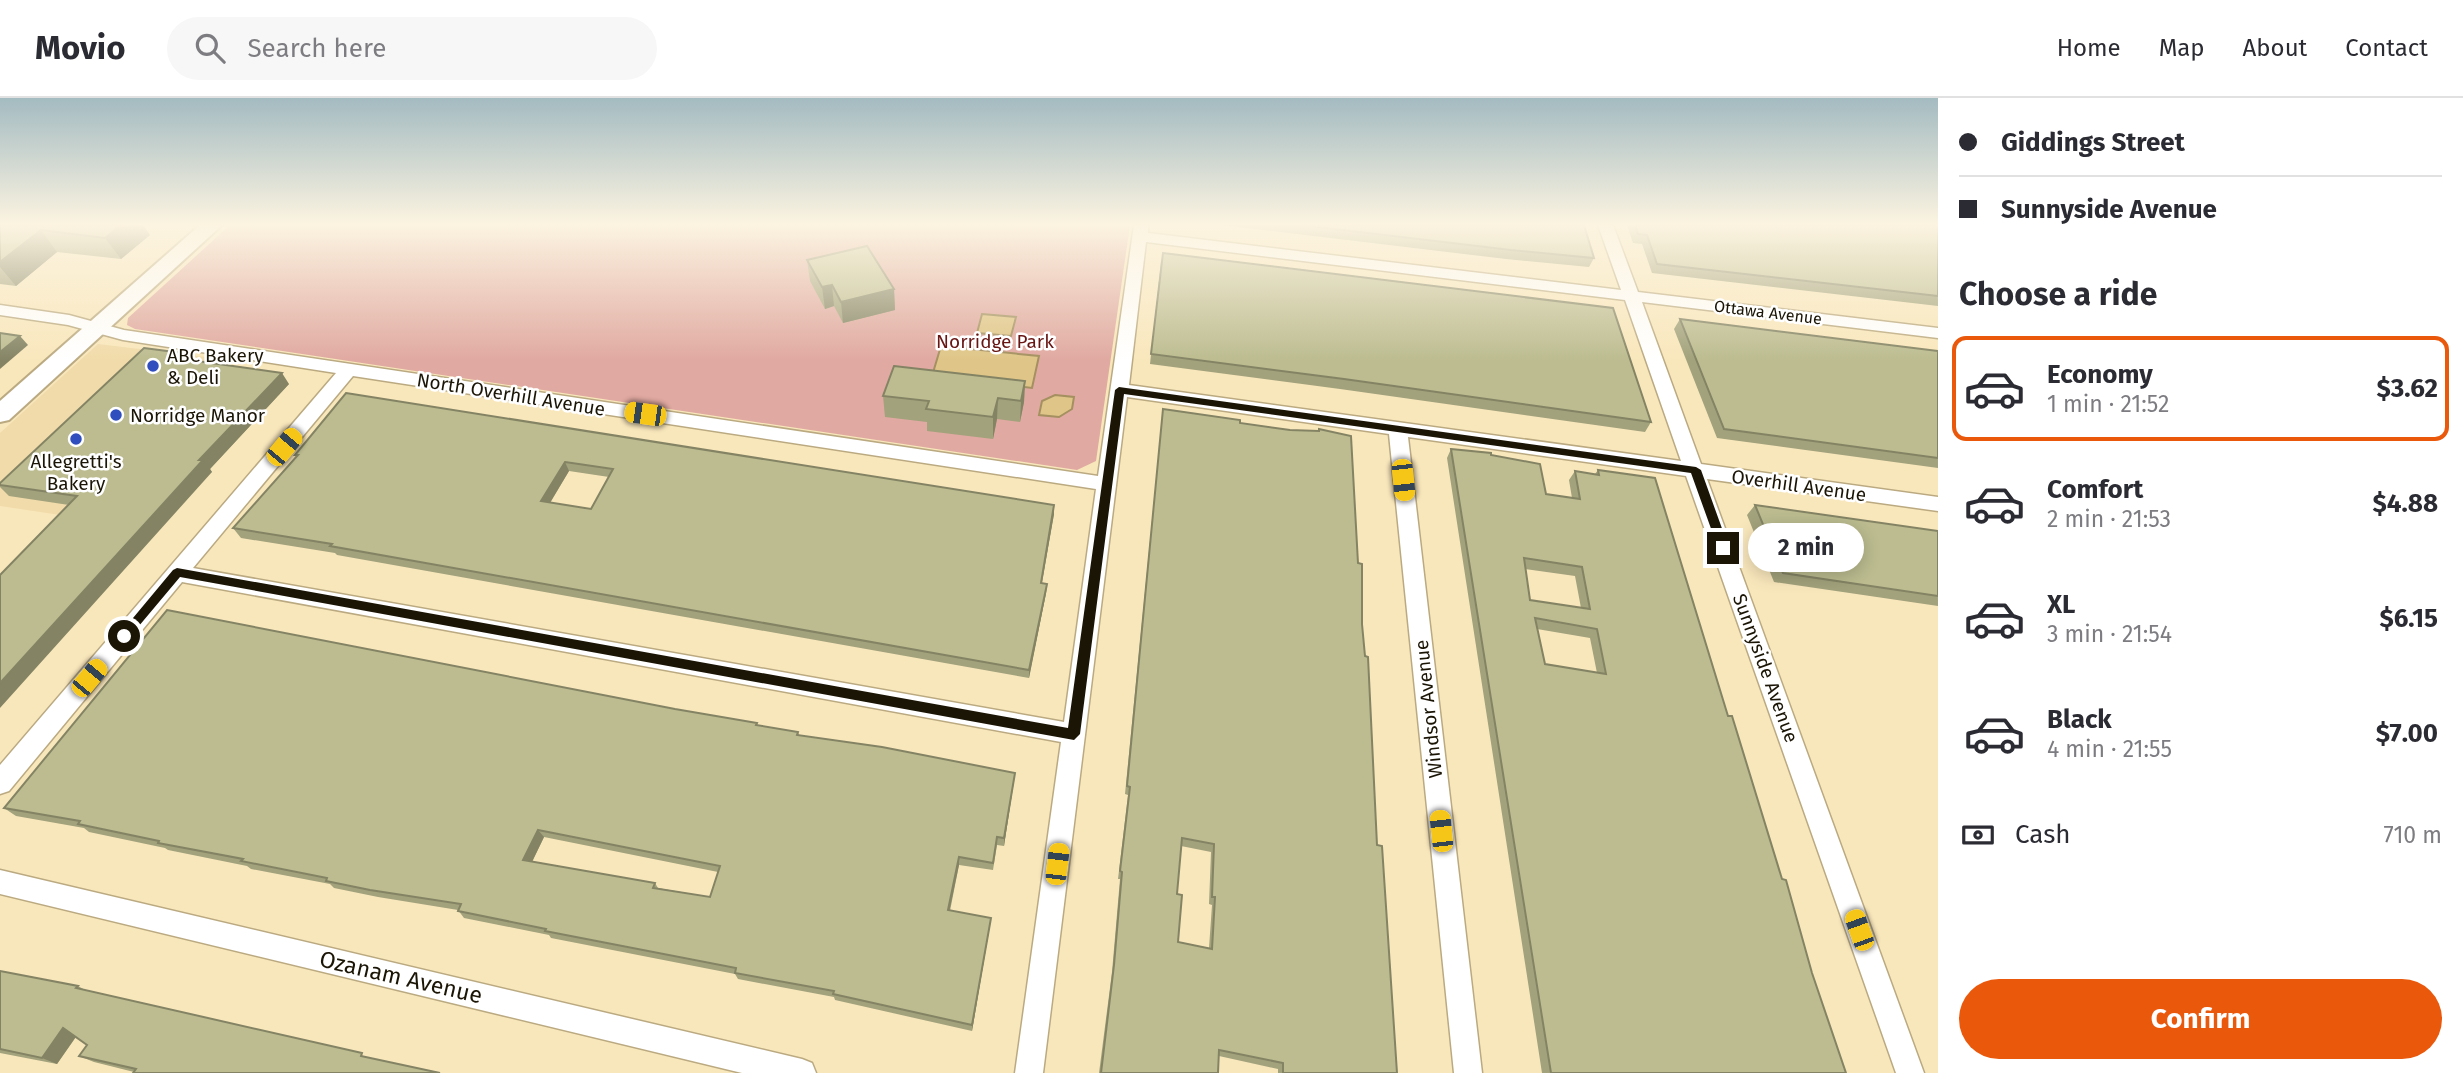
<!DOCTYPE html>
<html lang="en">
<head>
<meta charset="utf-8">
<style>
	:root { --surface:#fff; --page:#f7f7f7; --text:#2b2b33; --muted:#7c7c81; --line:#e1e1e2; --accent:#ea580c }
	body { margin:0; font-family:"Fira Sans",sans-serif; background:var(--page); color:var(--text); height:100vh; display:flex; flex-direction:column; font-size:26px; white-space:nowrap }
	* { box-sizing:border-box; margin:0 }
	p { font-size:23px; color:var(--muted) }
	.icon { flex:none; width:38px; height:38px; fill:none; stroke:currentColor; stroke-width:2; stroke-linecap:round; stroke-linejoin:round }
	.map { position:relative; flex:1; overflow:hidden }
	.panel { display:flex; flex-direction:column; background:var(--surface); width:525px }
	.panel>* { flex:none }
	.guide { display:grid; align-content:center; height:154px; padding:0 21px; background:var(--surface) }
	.end { position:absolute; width:32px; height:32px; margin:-16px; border:9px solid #1b1506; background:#fff; box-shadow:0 0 0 4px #fff }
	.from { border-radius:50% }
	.bubble { position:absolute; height:49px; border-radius:24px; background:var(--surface); box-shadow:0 4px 18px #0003; font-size:23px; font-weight:700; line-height:49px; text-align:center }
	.car { position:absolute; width:21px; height:42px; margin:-21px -10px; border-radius:9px; box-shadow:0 0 5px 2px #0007; background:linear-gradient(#f5c518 24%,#345 0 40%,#f5c518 0 76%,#345 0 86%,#f5c518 0) }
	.guide b { display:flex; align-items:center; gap:24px; height:66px; font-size:26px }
	.guide b+b { border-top:2px solid var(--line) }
	.guide i { width:18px; height:18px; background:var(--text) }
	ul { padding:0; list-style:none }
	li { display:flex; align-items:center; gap:21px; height:105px; margin:0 14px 10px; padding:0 7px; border:4px solid transparent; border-radius:14px }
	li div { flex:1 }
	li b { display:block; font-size:26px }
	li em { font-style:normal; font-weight:700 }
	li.current { border-color:var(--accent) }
	li>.icon { width:63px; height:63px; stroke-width:1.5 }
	h2 { padding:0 21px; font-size:32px; line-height:84px }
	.pay { display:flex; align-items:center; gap:18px; height:77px; padding:0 21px; font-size:26px }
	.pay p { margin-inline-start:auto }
	.cta { display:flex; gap:14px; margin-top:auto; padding:14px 21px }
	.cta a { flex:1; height:80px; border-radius:42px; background:var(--accent); color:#fff; font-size:28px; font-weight:700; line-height:80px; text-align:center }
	header { display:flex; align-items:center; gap:42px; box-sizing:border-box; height:98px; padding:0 35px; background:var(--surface); border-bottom:2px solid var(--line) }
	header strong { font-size:33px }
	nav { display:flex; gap:38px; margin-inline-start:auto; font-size:24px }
	.search { width:490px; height:63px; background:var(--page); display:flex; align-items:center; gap:18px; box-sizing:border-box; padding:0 24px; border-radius:38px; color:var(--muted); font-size:26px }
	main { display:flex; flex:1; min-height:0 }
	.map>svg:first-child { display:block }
	.built { fill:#f1dbaa }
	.green { fill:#e0a9a1 }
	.water { fill:#dfc587; stroke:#a49060; stroke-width:2 }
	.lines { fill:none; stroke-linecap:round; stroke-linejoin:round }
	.street-casing { stroke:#bbaa81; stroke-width:3 }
	.secondary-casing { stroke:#bbaa81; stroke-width:4 }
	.street { fill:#fff; fill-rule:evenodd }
	.secondary { fill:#fff; fill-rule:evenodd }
	.wall { fill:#a2a27c; fill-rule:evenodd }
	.shaded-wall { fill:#848465 }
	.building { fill:#bcbc90; stroke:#848465; stroke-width:2; fill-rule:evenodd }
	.route { fill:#1b1506 }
	.poi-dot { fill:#314ebf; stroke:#fff; stroke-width:2.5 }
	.labels { text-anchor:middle; stroke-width:5; stroke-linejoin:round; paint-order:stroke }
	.far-street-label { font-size:16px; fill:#1b1506; stroke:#fff }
	.park-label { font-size:19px; fill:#681613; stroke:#fff }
	.poi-label { font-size:19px; fill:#1b1506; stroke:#fff; text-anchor:start }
	.street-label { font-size:19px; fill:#1b1506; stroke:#fff }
	.near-street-label { font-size:23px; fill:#1b1506; stroke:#fff }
</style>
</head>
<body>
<header>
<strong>Movio</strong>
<div class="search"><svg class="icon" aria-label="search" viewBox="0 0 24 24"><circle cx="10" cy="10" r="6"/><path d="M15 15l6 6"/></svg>Search here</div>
<nav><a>Home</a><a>Map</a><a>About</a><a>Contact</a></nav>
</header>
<main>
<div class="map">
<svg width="1938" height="975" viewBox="0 0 1938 975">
	<rect width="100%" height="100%" fill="#f9e7bc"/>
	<polygon class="built" points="98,246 214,260 60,417 0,408 0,335"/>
	<polygon class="green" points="230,127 1130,127 1096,363 1077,372 135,231 127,227 128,220"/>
	<g class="water">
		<polygon points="982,216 1016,219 1011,238 977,235"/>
		<polygon points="941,248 1039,258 1032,290 932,278"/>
		<polygon points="1055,297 1074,299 1072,311 1059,319 1039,317 1042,303"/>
	</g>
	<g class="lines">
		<defs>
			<g id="street">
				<path d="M1134 127H1148V135L1621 192 1598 127H1613L1638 194 1938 230V240L1642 204 1701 366 1938 399V413L1707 381 1924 975H1896L1686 378 1408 339 1482 975H1454L1389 336 1127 299 1043 975H1015L1061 644 182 484 9 693 0 696V667L336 275 123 242 68 227 0 217V207L69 217 124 232 1098 378ZM1146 144 1625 202 1681 363 1129 287ZM353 278 1096 391 1064 624 193 470Z"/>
				<polygon points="0,772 802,961 812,965 816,975 742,975 0,796"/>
			</g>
			<polygon id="secondary" points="200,127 222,127 9,322 0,324 0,303"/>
		</defs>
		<use href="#street" class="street-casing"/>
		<use href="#secondary" class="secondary-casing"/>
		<use href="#street" class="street"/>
		<use href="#secondary" class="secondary"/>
	</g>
	<g class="wall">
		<polygon points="0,127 150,137 121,161 57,154 16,188 0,186"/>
		<polygon points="1221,127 1584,127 1594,160 1589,169 1506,161"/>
		<polygon points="1627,127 1938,127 1938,208 1652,175 1642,146 1633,145"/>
		<polygon points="807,162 894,191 895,212 843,225 834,208 825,211 810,183"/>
		<polygon points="1161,164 1651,324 1645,334 1340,291 1150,266"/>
		<polygon points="1680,221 1938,253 1938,370 1717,340 1674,231"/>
		<polygon points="187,261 289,286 210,371 212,374 69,407 9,398 0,389 0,385"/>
		<polygon points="1025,283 1024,304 1020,324 997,321 993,341 927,333 927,324 885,319 883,298"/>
		<path d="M346 295 1054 416 1042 485 1047 486 1046 495 1029 580 337 457 335 455 241 440 233 430 296 359 295 357ZM569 373 609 379 591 411 550 405Z"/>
		<path d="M1163 311 1240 325 1290 332 1318 333 1319 331 1362 526 1377 747 1397 975H1278V971L1219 958 1218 975H1099L1112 874 1120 781H1118L1128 697 1125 696ZM1181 748 1211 754 1209 806 1212 807 1209 850 1178 844 1177 796Z"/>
		<path d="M1451 351 1491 357 1546 396 1572 400 1569 382 1575 373 1595 376 1598 372 1728 618 1812 875 1846 975H1542L1447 360ZM1525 471 1575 478 1581 510 1530 502ZM1537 531 1590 540 1597 575 1545 566Z"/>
		<polygon points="1755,407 1938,433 1938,508 1774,484 1747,417"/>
		<path d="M758 627 798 634 799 637 1015 675 1004 748 997 747 993 772 959 767 950 813 991 820 990 827 972 933 835 902 834 899 738 881 735 876 551 840 549 837 464 820 458 812 378 799 334 790 330 786 251 771 247 768 168 752 165 750 89 734 84 730 16 718 4 710ZM544 739 718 774 710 799 658 790 655 785 532 764Z"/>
		<polygon points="0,873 78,888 85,892 362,955 134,974 94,964 79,958 87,947 76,939 57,966 0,955"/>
	</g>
	<g class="shaded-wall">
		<polygon points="121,127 143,127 150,137 121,161 105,140"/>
		<polygon points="41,132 57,154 16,188 0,169 0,164"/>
		<polygon points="832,187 834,208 825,211 822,189"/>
		<polygon points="894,191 895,212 843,225 841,204"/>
		<polygon points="20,238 28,247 0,271 0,254"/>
		<polygon points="182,255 190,266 176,260"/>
		<polygon points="282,275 289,286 210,371 212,374 0,610 0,585 199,362"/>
		<polygon points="1025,283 1024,304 1020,324 1021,303"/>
		<polygon points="998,300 997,321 993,341 993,319"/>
		<polygon points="565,364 569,373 545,413 541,403"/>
		<polygon points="1054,407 1054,416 1040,494 1041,485"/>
		<polygon points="1047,486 1046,495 1029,580 1029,572"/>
		<polygon points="1015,675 1014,683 1004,748 1004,740"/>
		<polygon points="538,732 544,739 529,770 523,762"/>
		<polygon points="959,759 959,767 948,819 948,812"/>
		<polygon points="991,820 990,827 972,933 972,927"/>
		<polygon points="63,930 77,937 57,966 42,960"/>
	</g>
	<g class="building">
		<polygon points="0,127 121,127 105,140 41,132 0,164"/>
		<polygon points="1301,127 1584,127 1594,160 1511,152"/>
		<polygon points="1635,127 1938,127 1938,198 1657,166 1647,137 1638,136"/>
		<polygon points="867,148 894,191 841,204 832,187 822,189 807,162"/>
		<polygon points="1163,155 1613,210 1651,324 1344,281 1151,256"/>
		<polygon points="1680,221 1938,253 1938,360 1724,331"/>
		<polygon points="0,235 20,238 0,254"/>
		<polygon points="144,250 182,255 176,260 282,275 199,362 203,362 0,585 0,477 77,398 0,387 0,385"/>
		<polygon points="894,268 1025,283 1021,303 998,300 993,319 926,311 929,303 883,298"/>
		<path d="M346 295 1054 407 1041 485 1047 486 1029 572 330 448 332 446 233 430 298 357H295ZM565 364 613 371 591 411 541 403Z"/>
		<path d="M1163 311 1240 322V325L1290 332 1319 333V331L1351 338 1358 465 1362 466V526L1365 558 1368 559 1377 747 1382 748 1397 975H1283V965L1219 952 1218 975H1101L1114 867 1122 774 1120 773 1130 689 1127 688ZM1182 740 1214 746 1212 799H1215L1212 851 1178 844 1182 797 1177 796Z"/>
		<path d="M1451 351 1491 355V357L1540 366 1546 396 1580 401 1575 373 1599 377 1598 372 1655 380 1728 618H1732L1782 781 1786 782 1812 875 1846 975H1551ZM1524 460 1582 469 1590 511 1530 502ZM1535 520 1597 531 1606 576 1545 566Z"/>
		<polygon points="1755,407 1938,433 1938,498 1783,475"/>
		<path d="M167 512 675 611 757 625 756 627 798 634 797 637 882 649 1015 675 1004 740 997 739 993 765 959 759 948 812 991 820 972 927 833 896 834 893 735 875 736 870 545 833 546 831 458 813 461 806 370 792 326 783 327 780 241 763 243 761 158 745 159 743 78 726 80 723 4 710ZM538 732 720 768 710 799 653 790 655 785 523 762Z"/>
		<polygon points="0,873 78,888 76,890 362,955 361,958 440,975 133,975 136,971 79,958 87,947 63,930 42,960 0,951"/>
	</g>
	<linearGradient id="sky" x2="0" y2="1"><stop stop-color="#a4bbc1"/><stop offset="0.48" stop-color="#fcf4e1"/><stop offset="1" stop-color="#fcf4e1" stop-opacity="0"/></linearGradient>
	<rect width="1938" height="263" fill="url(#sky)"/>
	<polygon class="route" points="1119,289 1696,369 1701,372 1729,450 1723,454 1718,450 1691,375 1124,296 1080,636 1074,642 180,479 128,541 124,542 118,538 173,472 177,470 1068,630 1115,292"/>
	<g class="poi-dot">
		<circle cx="153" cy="268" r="7"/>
		<circle cx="116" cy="317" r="7"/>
		<circle cx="76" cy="341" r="7"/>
	</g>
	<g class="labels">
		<g class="far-street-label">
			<text transform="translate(1768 214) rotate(7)" y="6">Ottawa Avenue</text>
		</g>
		<g class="park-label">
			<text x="995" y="250">Norridge Park</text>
		</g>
		<g class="poi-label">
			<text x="167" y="264">ABC Bakery<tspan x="167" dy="22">&amp; Deli</tspan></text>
			<text x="130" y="324">Norridge Manor</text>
			<text x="76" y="370" text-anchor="middle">Allegretti's<tspan x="76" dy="22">Bakery</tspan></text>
		</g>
		<g class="street-label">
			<text transform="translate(511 296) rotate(9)" y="7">North Overhill Avenue</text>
			<text transform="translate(1799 387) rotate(8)" y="7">Overhill Avenue</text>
			<text transform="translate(1766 570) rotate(70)" y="7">Sunnyside Avenue</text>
			<text transform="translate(1428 611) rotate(-96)" y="7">Windsor Avenue</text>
		</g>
		<g class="near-street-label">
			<text transform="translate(401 879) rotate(13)" y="8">Ozanam Avenue</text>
		</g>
	</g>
</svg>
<i class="end from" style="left:124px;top:538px"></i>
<i class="end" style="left:1723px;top:450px"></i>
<div class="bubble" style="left:1748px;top:425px;width:116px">2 min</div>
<i class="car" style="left:645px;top:316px;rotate:278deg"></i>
<i class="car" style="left:284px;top:349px;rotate:40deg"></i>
<i class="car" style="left:1403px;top:382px;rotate:174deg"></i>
<i class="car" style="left:89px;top:580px;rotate:40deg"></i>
<i class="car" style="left:1441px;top:733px;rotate:354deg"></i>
<i class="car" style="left:1057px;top:766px;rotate:7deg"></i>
<i class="car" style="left:1859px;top:832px;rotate:340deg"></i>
</div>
<section class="panel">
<div class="guide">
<b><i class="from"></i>Giddings Street</b>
<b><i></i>Sunnyside Avenue</b>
</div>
<h2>Choose a ride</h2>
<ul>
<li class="current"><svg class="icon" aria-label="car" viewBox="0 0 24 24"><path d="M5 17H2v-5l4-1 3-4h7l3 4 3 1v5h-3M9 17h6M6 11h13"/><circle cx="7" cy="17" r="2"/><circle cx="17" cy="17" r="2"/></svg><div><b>Economy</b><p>1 min · 21:52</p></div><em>$3.62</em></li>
<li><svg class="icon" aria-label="car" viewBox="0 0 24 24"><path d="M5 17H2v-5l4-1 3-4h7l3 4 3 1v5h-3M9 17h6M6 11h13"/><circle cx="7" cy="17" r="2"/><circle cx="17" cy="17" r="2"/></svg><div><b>Comfort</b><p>2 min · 21:53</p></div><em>$4.88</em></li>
<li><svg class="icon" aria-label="car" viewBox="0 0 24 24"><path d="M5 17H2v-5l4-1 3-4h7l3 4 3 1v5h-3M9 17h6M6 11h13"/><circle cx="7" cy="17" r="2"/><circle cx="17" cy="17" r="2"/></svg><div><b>XL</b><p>3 min · 21:54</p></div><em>$6.15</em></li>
<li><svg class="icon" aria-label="car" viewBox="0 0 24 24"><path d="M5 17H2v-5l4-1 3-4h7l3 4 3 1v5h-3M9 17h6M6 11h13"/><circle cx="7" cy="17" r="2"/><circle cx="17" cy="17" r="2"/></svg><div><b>Black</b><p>4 min · 21:55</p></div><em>$7.00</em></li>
</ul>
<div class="pay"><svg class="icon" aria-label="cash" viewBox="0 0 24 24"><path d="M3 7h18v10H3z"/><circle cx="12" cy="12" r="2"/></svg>Cash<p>710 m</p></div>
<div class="cta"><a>Confirm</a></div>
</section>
</main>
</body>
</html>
